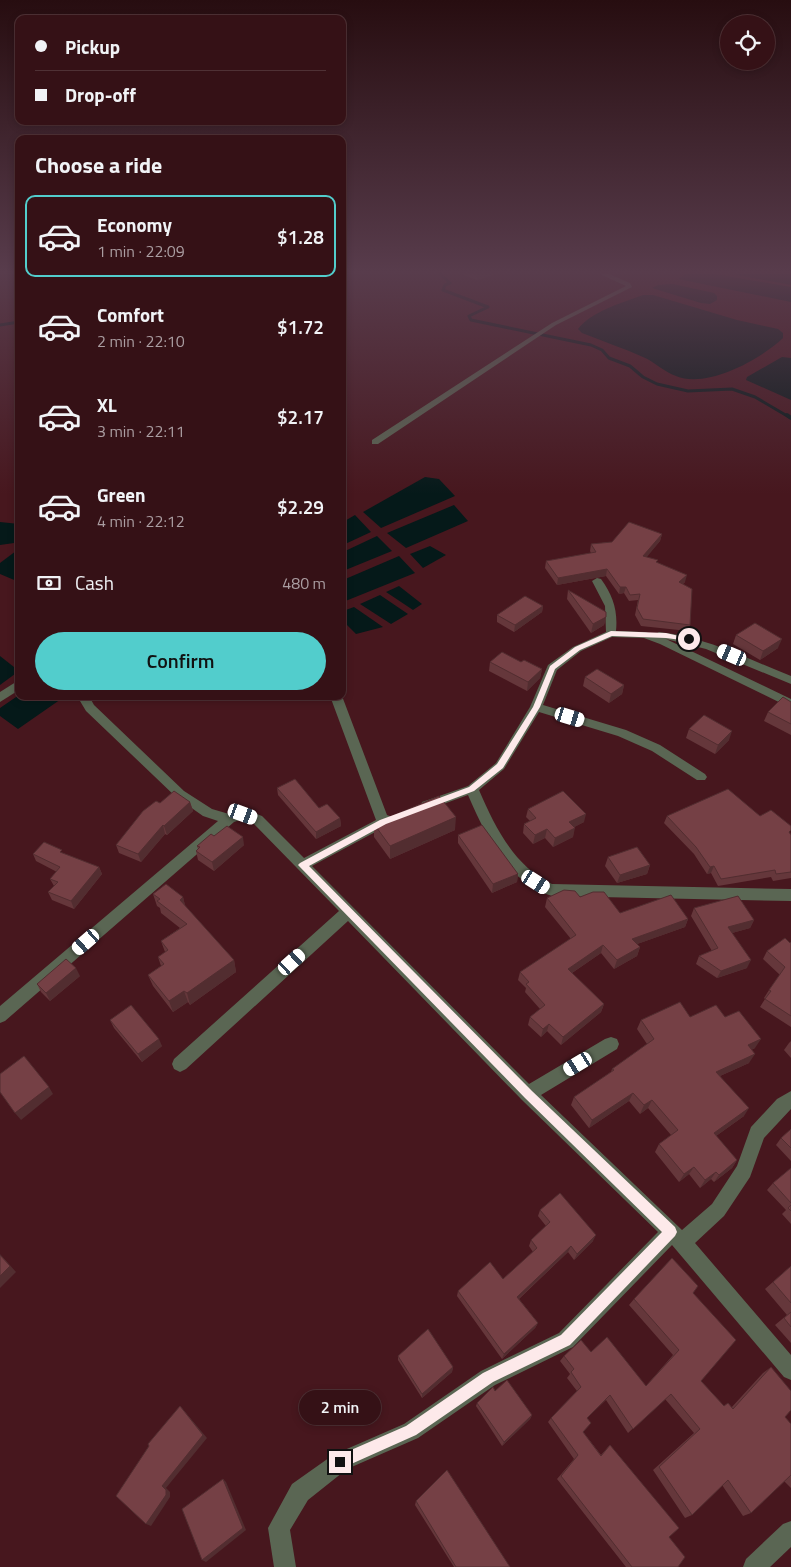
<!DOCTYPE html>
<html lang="en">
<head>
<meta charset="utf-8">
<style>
	:root { --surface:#351116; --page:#3d1a1f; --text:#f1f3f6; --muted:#aa9da1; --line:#4f3135; --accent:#52cdcc }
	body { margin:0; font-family:"Titillium Web",sans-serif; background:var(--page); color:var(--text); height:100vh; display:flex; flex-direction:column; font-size:19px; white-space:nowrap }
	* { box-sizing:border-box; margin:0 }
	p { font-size:16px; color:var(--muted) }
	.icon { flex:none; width:28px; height:28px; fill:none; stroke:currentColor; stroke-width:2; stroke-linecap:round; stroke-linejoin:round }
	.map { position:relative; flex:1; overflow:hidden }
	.details { position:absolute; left:15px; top:135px; width:331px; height:565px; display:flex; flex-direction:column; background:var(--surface); border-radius:10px; box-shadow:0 2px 8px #0003,0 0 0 1px var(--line) }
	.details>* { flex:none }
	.guide { position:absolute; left:15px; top:15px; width:331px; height:110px; border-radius:10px; box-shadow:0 2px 8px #0003,0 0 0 1px var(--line); display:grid; align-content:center; height:110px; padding:0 20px; background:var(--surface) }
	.buttons { position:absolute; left:720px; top:15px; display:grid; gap:10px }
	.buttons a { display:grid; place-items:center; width:55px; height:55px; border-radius:50%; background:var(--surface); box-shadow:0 2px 8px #0003,0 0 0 1px var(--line); font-size:25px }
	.end { position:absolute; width:22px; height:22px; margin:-11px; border:6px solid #fde9ea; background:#111; box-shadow:0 0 0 2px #111 }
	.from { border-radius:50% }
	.bubble { position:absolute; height:35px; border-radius:18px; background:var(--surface); box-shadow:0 2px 8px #0003,0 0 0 1px var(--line); font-size:16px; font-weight:600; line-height:35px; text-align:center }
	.car { position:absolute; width:15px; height:30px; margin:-15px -8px; border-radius:6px; box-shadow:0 0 4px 1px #0007; background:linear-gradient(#fff 24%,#345 0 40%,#fff 0 76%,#345 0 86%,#fff 0) }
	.guide b { display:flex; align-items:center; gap:18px; height:48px; font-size:19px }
	.guide b+b { border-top:1px solid var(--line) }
	.guide i { width:12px; height:12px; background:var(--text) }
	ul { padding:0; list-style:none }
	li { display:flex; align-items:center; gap:15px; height:82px; margin:0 10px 8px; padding:0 10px; border:2px solid transparent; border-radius:10px }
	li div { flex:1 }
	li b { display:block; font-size:19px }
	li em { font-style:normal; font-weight:600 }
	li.selected { border-color:var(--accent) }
	li>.icon { width:45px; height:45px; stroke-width:1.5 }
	h2 { padding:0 20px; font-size:22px; line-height:60px }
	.pay { display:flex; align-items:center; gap:12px; height:55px; padding:0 20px; font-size:19px }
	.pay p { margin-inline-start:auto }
	.primary-button { display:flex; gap:10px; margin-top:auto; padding:10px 20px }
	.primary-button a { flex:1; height:58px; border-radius:30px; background:var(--accent); color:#111; font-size:20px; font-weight:600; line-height:58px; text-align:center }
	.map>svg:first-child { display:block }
	.water { fill:#051919 }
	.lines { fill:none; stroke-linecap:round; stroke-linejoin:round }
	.stream-far1 { stroke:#051919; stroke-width:3 }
	.stream { stroke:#051919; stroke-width:4 }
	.minor { fill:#5a6653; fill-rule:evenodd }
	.wall { fill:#65373b }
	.shaded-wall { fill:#522d30 }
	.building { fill:#754045; stroke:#522d30 }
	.route { fill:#fde9ea }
</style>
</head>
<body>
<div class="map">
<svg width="791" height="1567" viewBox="0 0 791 1567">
	<rect width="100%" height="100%" fill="#47171e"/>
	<g class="water">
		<polygon points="686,274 715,274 791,287 791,302 678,279"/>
		<polygon points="733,274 791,274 791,285"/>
		<polygon points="673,284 714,293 717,296 717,300 710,304 701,303 652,288 658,285"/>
		<path d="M643 295H653L737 320 778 329 783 333V338C761 359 707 389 676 376 664 372 655 362 643 357 623 348 602 341 582 333L578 329C592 311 622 303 643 295Z"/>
		<polygon points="782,357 791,358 791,400 746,380 747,377"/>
		<polygon points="425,477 439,479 455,496 381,528 363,512"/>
		<polygon points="454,505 468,521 406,548 387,533"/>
		<polygon points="355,515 371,532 343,545 343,522"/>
		<polygon points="0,522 19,524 19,539 14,543 0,545"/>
		<polygon points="377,536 392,551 343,571 343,552"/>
		<polygon points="430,546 446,555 423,568 410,554"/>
		<polygon points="16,551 19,552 19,582 0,574 0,563"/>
		<polygon points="399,556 415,573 343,602 343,580"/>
		<polygon points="399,586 422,604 413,610 386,592"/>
		<polygon points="380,595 408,614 391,624 360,604"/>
		<polygon points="354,607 383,627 356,634 343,621 343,611"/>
		<polygon points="0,656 19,671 0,685"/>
		<polygon points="19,695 19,696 64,697 18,729 0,716 0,708"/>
	</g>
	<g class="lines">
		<g class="stream-far1">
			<polyline points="440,274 450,283 445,285 443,290 488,307 469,316 471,320 591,345 602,350 609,358 630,366 643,377 657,384 688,391 732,389 755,397 789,417"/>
			<polyline points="0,325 19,322"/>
		</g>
		<polyline class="stream" points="787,415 791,418"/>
		<g class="minor">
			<polygon points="600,274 609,274 630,283 632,287 556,325 378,444 372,444 372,440 552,323 626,286"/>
			<path d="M597 578 601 579C613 596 618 610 616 631L645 632 654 635 659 632C707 637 747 659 791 676V684L706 649 666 639 791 699V708L660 644 644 638 612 637 581 651 557 670 543 705 626 730 660 745 705 774 707 777 705 780H697L652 751 618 736 539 712 504 769 479 790C495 827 514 866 552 884L791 889V901L552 896C508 883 485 834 468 795L427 810 422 808 421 805 422 802 468 786 496 763 530 707 548 665 573 647 606 632 605 606 592 581Z"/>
			<polygon points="19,680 19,690 0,702 0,692"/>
			<polygon points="77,696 89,696 94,705 184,791 212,809 229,814 243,809 262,816 304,858 376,820 330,696 342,696 387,815 392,817 393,820 392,823 312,866 529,1084 605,1039 611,1037 617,1039 619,1044 617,1049 541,1095 682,1230 712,1204 737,1166 751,1127 777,1099 791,1091 791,1109 764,1138 750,1177 724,1216 695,1243 791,1355 791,1380 784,1377 672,1245 573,1347 495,1385 418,1438 347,1469 308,1500 290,1530 296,1567 274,1567 268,1528 292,1484 333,1455 404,1424 481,1371 559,1333 658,1232 522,1100 348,921 186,1069 180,1072 174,1069 172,1064 174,1059 339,911 252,822 243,819 234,822 5,1021 0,1023 0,1006 218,821 203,816 176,797 86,711"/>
			<polygon points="791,1521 791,1547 770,1567 743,1567 746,1559 783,1524"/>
		</g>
	</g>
	<g class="wall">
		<polygon points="462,274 495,274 477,280"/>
		<polygon points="662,534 660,541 646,557 657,562 685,582 683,584 690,625 688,631 641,626 635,615 638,600 629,601 624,593 619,594 606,576 557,585 545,568 546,561 591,553 590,551 591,544 612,542"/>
		<polygon points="568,590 606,617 604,625 591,633 567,599"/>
		<polygon points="543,606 542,612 514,632 497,622 497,615"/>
		<polygon points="736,635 778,648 760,660 733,644"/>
		<polygon points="490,662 542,669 540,678 527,691 489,671"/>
		<polygon points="585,677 624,685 622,694 609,703 583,686"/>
		<polygon points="791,702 791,735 764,721 768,712"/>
		<polygon points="689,729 729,740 715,754 686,738"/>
		<polygon points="277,788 340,818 341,826 316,839 278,795"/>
		<polygon points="190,802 193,811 167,835 165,834 141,862 119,853 116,845 160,803"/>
		<polygon points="528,809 584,822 574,827 573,837 553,847 545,838 533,844 523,833 524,824 530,821 526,817"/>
		<polygon points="667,816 760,816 791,835 791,878 773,881 771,877 718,886 711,873 707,874 694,854 664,823"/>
		<polygon points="374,824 455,830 390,859 374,837"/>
		<polygon points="458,835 518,874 517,882 492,893 458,843"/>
		<polygon points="214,836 244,845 214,871 198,860 196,851 198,849 197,846"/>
		<polygon points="33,854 64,854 99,867 102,874 74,909 52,900 48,892 54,886 50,879 57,872 36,861"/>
		<polygon points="608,857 650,865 647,874 617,883 605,866"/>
		<polygon points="153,894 183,897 185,906 234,960 236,972 190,1005 188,1002 173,1012 153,986 148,975 161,966 158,957 165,952 161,941 180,928 161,913 160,908 157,906"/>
		<polygon points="580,897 620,913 688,919 685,927 637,944 640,947 637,956 614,969 601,953 572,973 604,1004 601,1012 561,1045 547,1031 541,1037 528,1025 530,1017 540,1009 525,992 526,988 518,980 520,972 571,939 545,907 547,898"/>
		<polygon points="694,908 754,920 750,928 732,933 747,968 717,978 696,964 699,956 712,951 691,916"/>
		<polygon points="791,942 791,1027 760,1007 765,999 764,998 769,990 780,975 763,959 767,951"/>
		<polygon points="80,976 50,1001 41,992 37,984"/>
		<polygon points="690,1017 725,1017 755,1048 751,1050 749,1063 720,1076 744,1116 716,1136 737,1160 732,1168 714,1182 711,1179 700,1188 689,1174 679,1182 655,1152 659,1144 671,1135 648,1108 640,1114 629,1101 589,1128 571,1105 574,1097 611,1072 612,1069 647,1044 637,1029 641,1020"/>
		<polygon points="110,1020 162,1046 142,1062 114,1028"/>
		<polygon points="791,1041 791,1058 784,1050 789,1043"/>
		<polygon points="791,1129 791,1161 776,1145 781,1138"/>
		<polygon points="791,1168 791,1224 782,1214 786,1210 767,1190 773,1183"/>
		<polygon points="540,1210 593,1241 574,1260 568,1252 519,1299 538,1323 535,1328 502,1359 457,1296 458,1291 503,1279 533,1252 529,1246 531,1240 546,1226 538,1216"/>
		<polygon points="791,1266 791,1343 775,1325 787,1315 765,1289"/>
		<polygon points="693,1293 701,1381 724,1406 728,1403 731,1408 763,1373 771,1367 785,1417 791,1424 791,1488 784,1481 751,1513 743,1516 722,1485 692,1515 685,1518 653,1470 694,1433 665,1399 628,1433 606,1400 587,1418 583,1432 601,1455 610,1445 669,1537 678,1567 626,1567 557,1479 574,1459 548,1422 551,1418 577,1391 567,1378 570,1374 560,1361 564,1356 591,1352 646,1386 673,1355 629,1305 634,1299"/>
		<polygon points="398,1356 453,1367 452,1372 422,1398 398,1360"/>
		<polygon points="495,1391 532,1415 530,1419 502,1446 476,1406 477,1403"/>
		<polygon points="416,1501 510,1567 454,1567 415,1505"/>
	</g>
	<g class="shaded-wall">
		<polygon points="477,274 495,274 477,280"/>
		<polygon points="662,534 660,541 642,563 643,556"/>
		<polygon points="607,569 606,576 557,585 558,578"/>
		<polygon points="687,575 685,582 677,588 679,582"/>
		<polygon points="620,587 626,587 624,593 619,594"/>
		<polygon points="543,606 542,612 514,632 515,625"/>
		<polygon points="606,617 604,625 591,633 593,624"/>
		<polygon points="782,639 778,648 760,660 763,651"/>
		<polygon points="542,669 540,678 527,691 528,682"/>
		<polygon points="624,685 622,694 609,703 611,694"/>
		<polygon points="732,731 729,740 715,754 718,745"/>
		<polygon points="190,802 193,811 167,835 164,826"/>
		<polygon points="586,814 584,822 567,831 569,822"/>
		<polygon points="456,817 455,830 390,859 390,846"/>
		<polygon points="340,818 341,826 316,839 316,832"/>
		<polygon points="163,825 165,834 141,862 138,854"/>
		<polygon points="575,828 573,837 553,847 555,838"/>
		<polygon points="547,829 545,838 533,844 535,835"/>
		<polygon points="243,837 244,845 214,871 212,862"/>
		<polygon points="650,865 647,874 617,883 620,875"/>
		<polygon points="714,866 711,873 707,874 710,867"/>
		<polygon points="99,867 102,874 74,909 71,901"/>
		<polygon points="518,874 517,882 492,893 493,884"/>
		<polygon points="183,897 186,909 180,900"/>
		<polygon points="688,919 685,927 629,947 632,939"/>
		<polygon points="754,920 750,928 725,935 728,927"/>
		<polygon points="603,945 601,953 566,977 568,969"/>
		<polygon points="640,947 637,956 614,969 617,960"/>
		<polygon points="234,960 236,972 190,1005 187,993"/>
		<polygon points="751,960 747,968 717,978 721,971"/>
		<polygon points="76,968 80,976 50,1001 46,993"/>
		<polygon points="184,991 188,1002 173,1012 169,1001"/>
		<polygon points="604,1004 601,1012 561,1045 563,1037"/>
		<polygon points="549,1024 547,1031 541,1037 543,1029"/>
		<polygon points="159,1039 162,1046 142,1062 138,1054"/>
		<polygon points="761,1039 755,1048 743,1054 748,1045"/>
		<polygon points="755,1054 749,1063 711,1080 716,1072"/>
		<polygon points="49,1087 53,1094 21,1120 15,1113"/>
		<polygon points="633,1093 629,1101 589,1128 592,1120"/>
		<polygon points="652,1100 648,1108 640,1114 644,1105"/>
		<polygon points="749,1108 744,1116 709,1141 714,1133"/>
		<polygon points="737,1160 732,1168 714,1182 719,1175"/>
		<polygon points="694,1167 689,1174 679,1182 684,1174"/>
		<polygon points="716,1172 711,1179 700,1188 705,1180"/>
		<polygon points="596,1235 593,1241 574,1260 577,1254"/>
		<polygon points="571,1246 568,1252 515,1302 517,1297"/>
		<polygon points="0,1254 16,1272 0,1288"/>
		<polygon points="538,1323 535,1328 502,1359 504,1354"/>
		<polygon points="453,1367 452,1372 422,1398 422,1394"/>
		<polygon points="180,1406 207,1438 166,1488 170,1492 170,1497 151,1526 146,1524 162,1486"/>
		<polygon points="532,1415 530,1419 502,1446 504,1442"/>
		<polygon points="223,1479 226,1482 246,1530 206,1562 202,1560"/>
	</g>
	<g class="building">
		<polygon points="629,522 662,534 643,556 658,560 656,562 687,575 679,582 692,589 690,625 643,619 637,608 640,594 630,595 626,587 620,587 607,569 558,578 546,561 596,552 591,544 612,542"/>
		<polygon points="568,590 606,612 606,617 593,624"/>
		<polygon points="525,596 543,606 515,625 497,615"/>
		<polygon points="755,623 782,639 763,651 736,635"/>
		<polygon points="502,652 521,662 524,660 542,669 528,682 490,662"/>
		<polygon points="597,669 624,685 611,694 585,677"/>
		<polygon points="783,697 791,702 791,724 768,712"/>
		<polygon points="704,715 732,731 718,745 689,729"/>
		<polygon points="295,779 319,808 327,804 340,818 316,832 277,788"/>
		<polygon points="728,789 760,816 771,810 791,826 791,830 789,832 791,835 791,872 776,874 775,870 721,879 714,866 710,867 696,847 667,816"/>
		<polygon points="174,791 190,802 164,826 163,825 138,854 116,845 143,811 156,801 160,803"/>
		<polygon points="563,791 586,814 569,822 575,828 555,838 547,829 535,835 524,824 536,818 528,809"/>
		<polygon points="439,796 456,817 390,846 374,824"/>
		<polygon points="482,825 518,874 493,884 458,835"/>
		<polygon points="227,826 243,837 212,862 196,851 200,847 197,846 211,834 214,836"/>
		<polygon points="44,842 62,850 60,852 99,867 71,901 48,892 58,882 50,879 60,867 33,854"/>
		<polygon points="637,847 650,865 620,875 608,857"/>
		<polygon points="166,884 183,897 180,900 234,960 187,993 184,991 169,1001 148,975 164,964 158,957 168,950 161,941 187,924 157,901 160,899 153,894"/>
		<polygon points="564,890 575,891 580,897 593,892 604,892 620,913 671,895 688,919 632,939 640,947 617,960 603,945 568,969 604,1004 563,1037 549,1024 543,1029 530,1017 545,1005 526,984 529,982 520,972 576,935 547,898"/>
		<polygon points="738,896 754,920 728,927 751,960 721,971 699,956 718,948 694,908"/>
		<polygon points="785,938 790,943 791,942 791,1016 765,999 771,991 769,990 785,967 767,951"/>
		<polygon points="66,959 76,968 46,993 37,984"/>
		<polygon points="680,1002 690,1017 716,1005 725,1017 739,1011 761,1039 748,1045 755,1054 716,1072 749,1108 714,1133 737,1160 719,1175 716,1172 705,1180 694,1167 684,1174 659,1144 678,1130 652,1100 644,1105 633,1093 592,1120 574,1097 614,1070 612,1069 654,1039 641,1020"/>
		<polygon points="131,1005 159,1039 138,1054 110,1020"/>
		<polygon points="24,1056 49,1087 15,1113 0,1092 0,1074"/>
		<polygon points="791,1129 791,1148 781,1138"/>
		<polygon points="791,1168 791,1203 773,1183"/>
		<polygon points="560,1193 596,1235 577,1254 571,1246 517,1297 538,1323 504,1354 458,1291 490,1262 503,1279 537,1248 531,1240 550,1222 540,1210"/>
		<polygon points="791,1205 791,1211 788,1208"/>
		<polygon points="0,1255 10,1266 0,1276"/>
		<polygon points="672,1258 698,1286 693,1293 736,1340 701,1381 724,1406 728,1403 733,1409 771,1367 791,1391 791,1410 785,1417 791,1424 791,1475 751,1513 728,1480 692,1515 659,1467 700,1429 671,1394 633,1429 610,1395 587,1418 591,1423 583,1432 601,1456 610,1445 679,1528 669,1537 685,1557 678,1567 632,1567 561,1476 578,1455 551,1418 581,1387 571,1372 574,1369 564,1356 581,1340 591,1352 607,1337 646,1386 679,1350 634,1299"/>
		<polygon points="791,1266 791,1303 773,1282"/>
		<polygon points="791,1312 791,1327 784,1318"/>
		<polygon points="428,1329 453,1367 422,1394 398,1356"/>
		<polygon points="507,1380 532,1415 504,1442 477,1403 493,1387 495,1391"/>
		<polygon points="180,1406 203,1435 162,1486 166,1490 166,1495 146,1524 116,1496 149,1446 148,1444"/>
		<polygon points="447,1470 510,1567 456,1567 416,1501"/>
		<polygon points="223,1479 243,1528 202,1560 182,1509"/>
	</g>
	<linearGradient id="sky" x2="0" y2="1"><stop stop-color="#270d10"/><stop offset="0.55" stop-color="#583c4c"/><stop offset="1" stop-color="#583c4c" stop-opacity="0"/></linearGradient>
	<rect width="791" height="494" fill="url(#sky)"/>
	<polygon class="route" points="611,631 666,633 692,639 689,641 666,638 612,636 580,650 555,669 540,707 503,768 474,791 386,824 309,866 532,1091 675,1227 677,1232 675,1236 570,1345 493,1382 416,1435 340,1469 335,1467 333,1462 335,1457 406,1426 483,1373 561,1335 662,1232 525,1098 298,865 300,863 380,820 469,787 497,764 533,707 550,666 575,647"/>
</svg>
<div class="buttons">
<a><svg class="icon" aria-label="locate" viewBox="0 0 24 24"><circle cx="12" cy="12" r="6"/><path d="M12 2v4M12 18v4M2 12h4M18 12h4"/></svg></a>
</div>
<i class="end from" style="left:689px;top:639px"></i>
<i class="end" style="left:340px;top:1462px"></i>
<div class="bubble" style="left:299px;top:1390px;width:82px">2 min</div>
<i class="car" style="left:732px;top:655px;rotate:293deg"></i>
<i class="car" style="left:570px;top:717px;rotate:107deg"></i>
<i class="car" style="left:243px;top:814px;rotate:110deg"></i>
<i class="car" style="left:536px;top:882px;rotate:122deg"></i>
<i class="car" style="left:86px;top:942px;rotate:229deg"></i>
<i class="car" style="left:292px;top:962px;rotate:48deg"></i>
<i class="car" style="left:578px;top:1064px;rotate:239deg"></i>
<div class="guide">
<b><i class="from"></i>Pickup</b>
<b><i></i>Drop-off</b>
</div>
<section class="details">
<h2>Choose a ride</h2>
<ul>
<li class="selected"><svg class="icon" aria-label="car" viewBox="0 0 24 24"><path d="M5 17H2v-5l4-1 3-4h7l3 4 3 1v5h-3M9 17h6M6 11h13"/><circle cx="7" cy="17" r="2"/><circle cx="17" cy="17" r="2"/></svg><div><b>Economy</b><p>1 min · 22:09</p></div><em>$1.28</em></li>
<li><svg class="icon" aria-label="car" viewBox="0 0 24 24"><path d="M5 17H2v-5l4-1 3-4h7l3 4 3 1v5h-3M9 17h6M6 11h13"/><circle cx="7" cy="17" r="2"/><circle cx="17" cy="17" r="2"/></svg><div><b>Comfort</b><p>2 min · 22:10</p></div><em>$1.72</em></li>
<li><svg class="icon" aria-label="car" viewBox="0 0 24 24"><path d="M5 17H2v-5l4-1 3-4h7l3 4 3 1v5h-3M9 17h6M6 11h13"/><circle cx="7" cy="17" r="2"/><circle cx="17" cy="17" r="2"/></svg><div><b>XL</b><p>3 min · 22:11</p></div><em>$2.17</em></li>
<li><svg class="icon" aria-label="car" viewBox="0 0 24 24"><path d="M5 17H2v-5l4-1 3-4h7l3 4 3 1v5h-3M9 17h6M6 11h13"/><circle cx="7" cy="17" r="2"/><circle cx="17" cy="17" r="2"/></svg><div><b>Green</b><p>4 min · 22:12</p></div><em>$2.29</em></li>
</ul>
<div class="pay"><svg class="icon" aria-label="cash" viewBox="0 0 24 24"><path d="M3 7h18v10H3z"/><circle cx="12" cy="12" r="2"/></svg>Cash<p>480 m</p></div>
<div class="primary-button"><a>Confirm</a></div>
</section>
</div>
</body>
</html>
